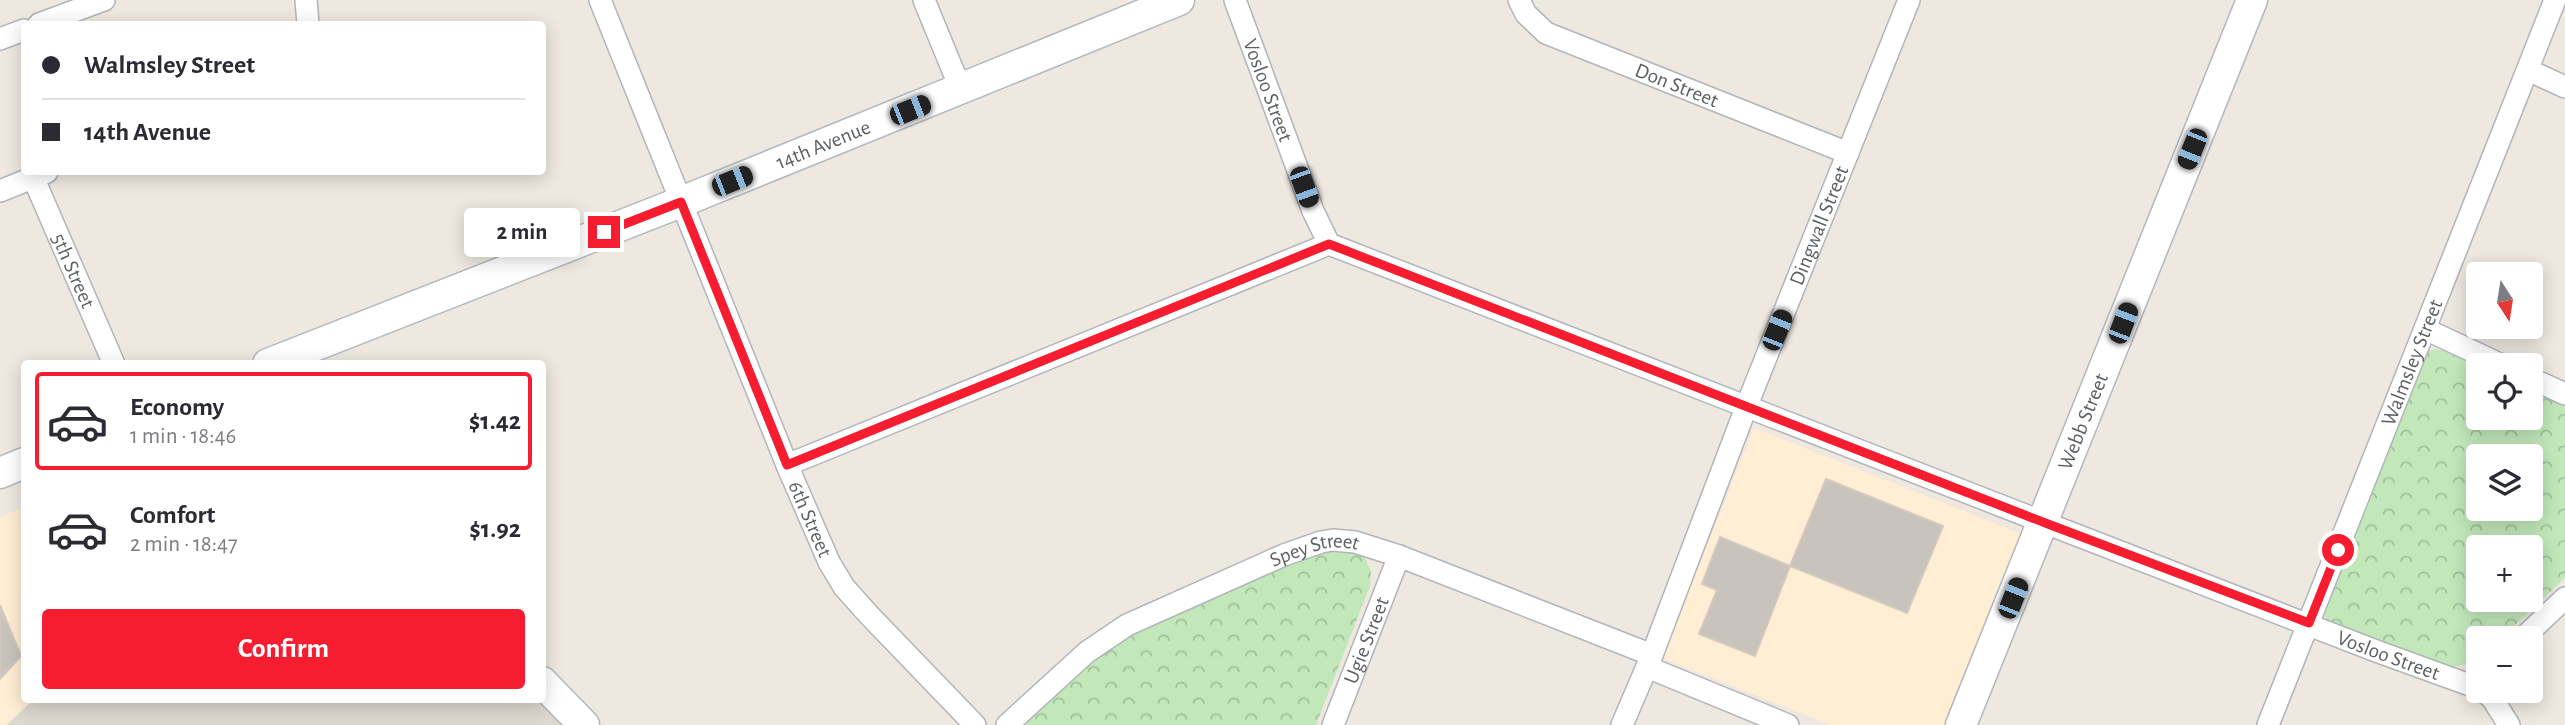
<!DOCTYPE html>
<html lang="en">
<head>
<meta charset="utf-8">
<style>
	:root { --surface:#fff; --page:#f2f2f3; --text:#2b2b33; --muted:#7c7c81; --line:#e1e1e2; --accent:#f71d30 }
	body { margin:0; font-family:"Alegreya Sans",sans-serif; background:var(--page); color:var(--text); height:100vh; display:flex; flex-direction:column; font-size:26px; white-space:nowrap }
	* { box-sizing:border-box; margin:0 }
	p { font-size:23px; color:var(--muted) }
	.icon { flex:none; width:38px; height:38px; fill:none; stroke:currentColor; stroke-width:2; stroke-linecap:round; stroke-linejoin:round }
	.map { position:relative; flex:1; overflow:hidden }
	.side { position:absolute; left:21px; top:360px; width:525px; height:343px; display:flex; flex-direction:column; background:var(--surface); border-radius:7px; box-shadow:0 4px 18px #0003 }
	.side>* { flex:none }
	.top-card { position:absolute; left:21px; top:21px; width:525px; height:154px; border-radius:7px; box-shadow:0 4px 18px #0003; display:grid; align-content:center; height:154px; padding:0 21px; background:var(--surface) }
	.needle { width:46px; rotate:168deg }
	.fabs { position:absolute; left:2466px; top:262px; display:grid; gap:14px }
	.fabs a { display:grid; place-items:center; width:77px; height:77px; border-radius:7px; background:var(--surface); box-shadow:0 4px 18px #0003; font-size:35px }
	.end { position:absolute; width:32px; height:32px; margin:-16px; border:9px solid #f71d30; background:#fff; box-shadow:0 0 0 4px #fff }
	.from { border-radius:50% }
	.bubble { position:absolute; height:49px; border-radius:7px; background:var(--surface); box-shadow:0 4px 18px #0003; font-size:23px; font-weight:700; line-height:49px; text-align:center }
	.car { position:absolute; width:21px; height:42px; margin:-21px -10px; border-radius:9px; box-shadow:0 0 5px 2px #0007; background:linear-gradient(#222 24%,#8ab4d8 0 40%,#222 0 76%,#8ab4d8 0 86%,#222 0) }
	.top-card b { display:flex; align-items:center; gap:24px; height:66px; font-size:26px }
	.top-card b+b { border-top:2px solid var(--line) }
	.top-card i { width:18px; height:18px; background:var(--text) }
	ul { padding:12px 0 0; list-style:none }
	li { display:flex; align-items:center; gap:21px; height:98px; margin:0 14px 10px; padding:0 7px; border:4px solid transparent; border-radius:7px }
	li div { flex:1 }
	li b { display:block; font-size:26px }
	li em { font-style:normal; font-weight:700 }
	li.active { border-color:var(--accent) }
	li>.icon { width:63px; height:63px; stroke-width:1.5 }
	.button { display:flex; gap:14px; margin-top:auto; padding:14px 21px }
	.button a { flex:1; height:80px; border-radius:7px; background:var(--accent); color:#fff; font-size:28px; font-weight:700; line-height:80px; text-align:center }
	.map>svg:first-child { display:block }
	.commercial { fill:#ffeed4 }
	.education { fill:#ddd8cf }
	.park { fill:url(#park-crowns); fill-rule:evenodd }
	.building { fill:#c8c3bd; stroke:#d3c9be; stroke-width:2 }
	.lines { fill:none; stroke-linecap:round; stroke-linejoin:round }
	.street-casing { stroke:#b1b5b9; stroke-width:24 }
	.secondary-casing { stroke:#b2b8bd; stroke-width:33 }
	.street { stroke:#fff; stroke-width:21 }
	.secondary { stroke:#fff; stroke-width:30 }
	.route { stroke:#f71d30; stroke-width:9 }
	.labels { text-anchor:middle; stroke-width:7; stroke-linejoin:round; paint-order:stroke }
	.street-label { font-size:21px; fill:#595f63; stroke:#fff }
</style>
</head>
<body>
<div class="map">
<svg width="2565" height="725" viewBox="0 0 2565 725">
	<defs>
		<pattern id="park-crowns" width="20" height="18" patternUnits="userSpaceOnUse" patternTransform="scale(1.75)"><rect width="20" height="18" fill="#c2e8ba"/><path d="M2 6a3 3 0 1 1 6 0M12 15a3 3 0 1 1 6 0" fill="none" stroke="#a1bf9b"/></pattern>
	</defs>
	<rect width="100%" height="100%" fill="#eee8e0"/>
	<g class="commercial">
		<polygon points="1754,428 2022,534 1945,725 1830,725 1662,658"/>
		<polygon points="24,507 24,700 33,700 6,725 0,725 0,517"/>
	</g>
	<polygon class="education" points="33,700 538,700 563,725 7,725"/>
	<g class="park">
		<path d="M2435 349 2450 352 2480 366H2478V418H2530L2531 388 2565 403V578L2500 639H2478V658L2472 663 2440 669 2328 623 2320 603 2423 357 2428 351ZM2478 457H2530V509H2478ZM2478 548H2530V600H2478Z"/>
		<polygon points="1340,547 1364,556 1371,571 1370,586 1316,725 1012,725 1110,642 1305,558"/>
	</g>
	<g class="building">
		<polygon points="1826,479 1943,526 1907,613 1790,566"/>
		<polygon points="1720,537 1790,566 1755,656 1699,634 1717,590 1702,584"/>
		<polygon points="0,605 21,656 0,679"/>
	</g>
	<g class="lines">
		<defs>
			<g id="street">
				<polyline points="306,0 308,24"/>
				<path id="s1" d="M600 0 787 465 829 562 844 587 869 615 975 725"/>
				<polyline points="924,0 961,90"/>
				<path id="s2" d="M1235 0 1313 211 1329 244 2048 524 2376 651 2478 688"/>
				<path id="s3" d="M1519 0 1526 14 1546 33 1848 153"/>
				<polyline points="39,24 104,0"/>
				<polyline points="0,39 24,30"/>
				<polyline points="2528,70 2565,87"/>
				<path id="s4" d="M33 177 114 364"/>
				<polyline points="0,191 47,172"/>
				<polyline points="2425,329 2504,366"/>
				<polyline points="2530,378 2565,394"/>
				<polyline points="787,465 1329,244"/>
				<polyline points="2522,639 2565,598"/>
				<polyline points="1647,667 1788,725"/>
				<polyline points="2483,691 2492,698 2509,725"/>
				<path id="s5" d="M1007 725 1087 652 1127 625 1284 555 1321 542 1333 540 1355 542 1399 556 1652 655"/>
				<path id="s6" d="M1333 725 1399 556"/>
				<path id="s7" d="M1622 725 1652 655 1747 405 1909 0"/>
				<path id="s8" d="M2268 725 2555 0"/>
			</g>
			<g id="secondary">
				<path id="s9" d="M268 364 681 202 1179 0"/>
				<polyline points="0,473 24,463"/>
				<polyline points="542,682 584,725"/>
				<path id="s10" d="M1961 725 2252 0"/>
			</g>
		</defs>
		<use href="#street" class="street-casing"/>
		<use href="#secondary" class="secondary-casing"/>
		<use href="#street" class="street"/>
		<use href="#secondary" class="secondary"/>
	</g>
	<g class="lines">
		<polyline class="route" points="604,232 681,202 787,465 1329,244 2048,524 2309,623 2338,550"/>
	</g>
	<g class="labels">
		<g class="street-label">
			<text dy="7" stroke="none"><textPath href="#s3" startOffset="184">Don Street</textPath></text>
			<text dy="7" stroke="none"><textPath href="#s2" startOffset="96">Vosloo Street</textPath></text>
			<text dy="7" stroke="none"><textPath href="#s9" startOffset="597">14th Avenue</textPath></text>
			<text dy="7" stroke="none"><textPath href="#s7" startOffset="537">Dingwall Street</textPath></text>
			<text dy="7" stroke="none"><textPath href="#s4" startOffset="102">5th Street</textPath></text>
			<text dy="7" stroke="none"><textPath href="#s8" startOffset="390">Walmsley Street</textPath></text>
			<text dy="7" stroke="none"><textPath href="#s10" startOffset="327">Webb Street</textPath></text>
			<text dy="7" stroke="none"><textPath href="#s1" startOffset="560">6th Street</textPath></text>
			<text dy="7" stroke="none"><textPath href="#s5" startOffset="360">Spey Street</textPath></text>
			<text dy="7" stroke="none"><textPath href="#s6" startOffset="91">Ugie Street</textPath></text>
			<text dy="7" stroke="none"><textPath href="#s2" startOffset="1398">Vosloo Street</textPath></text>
		</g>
	</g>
</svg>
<div class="fabs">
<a><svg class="needle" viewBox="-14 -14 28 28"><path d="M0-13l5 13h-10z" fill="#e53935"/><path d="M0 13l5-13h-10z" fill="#7c7c81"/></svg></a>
<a><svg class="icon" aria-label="locate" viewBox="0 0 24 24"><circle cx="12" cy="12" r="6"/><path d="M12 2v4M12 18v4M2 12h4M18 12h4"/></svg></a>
<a><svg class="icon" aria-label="layers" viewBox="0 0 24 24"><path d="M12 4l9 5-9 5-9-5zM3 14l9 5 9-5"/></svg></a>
<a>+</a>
<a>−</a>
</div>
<i class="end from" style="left:2338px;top:550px"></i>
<i class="end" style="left:604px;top:232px"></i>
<div class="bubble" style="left:464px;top:208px;width:116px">2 min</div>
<i class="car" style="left:910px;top:110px;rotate:68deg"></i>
<i class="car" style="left:2192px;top:149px;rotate:202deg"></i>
<i class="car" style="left:732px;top:181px;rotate:68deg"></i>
<i class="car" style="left:1304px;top:187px;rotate:160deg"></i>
<i class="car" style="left:2123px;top:323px;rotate:21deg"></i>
<i class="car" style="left:1777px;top:330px;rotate:22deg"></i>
<i class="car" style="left:2013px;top:598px;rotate:22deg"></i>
<div class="top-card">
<b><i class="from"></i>Walmsley Street</b>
<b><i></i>14th Avenue</b>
</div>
<section class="side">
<ul>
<li class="active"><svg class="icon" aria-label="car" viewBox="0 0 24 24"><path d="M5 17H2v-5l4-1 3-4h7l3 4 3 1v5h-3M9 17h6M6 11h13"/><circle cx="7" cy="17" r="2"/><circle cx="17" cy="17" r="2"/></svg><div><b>Economy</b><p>1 min · 18:46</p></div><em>$1.42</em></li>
<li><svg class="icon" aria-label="car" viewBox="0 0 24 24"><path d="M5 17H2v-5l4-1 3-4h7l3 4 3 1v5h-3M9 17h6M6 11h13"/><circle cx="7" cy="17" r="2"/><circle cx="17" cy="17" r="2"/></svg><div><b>Comfort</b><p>2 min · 18:47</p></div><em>$1.92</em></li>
</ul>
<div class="button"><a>Confirm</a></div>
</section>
</div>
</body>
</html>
